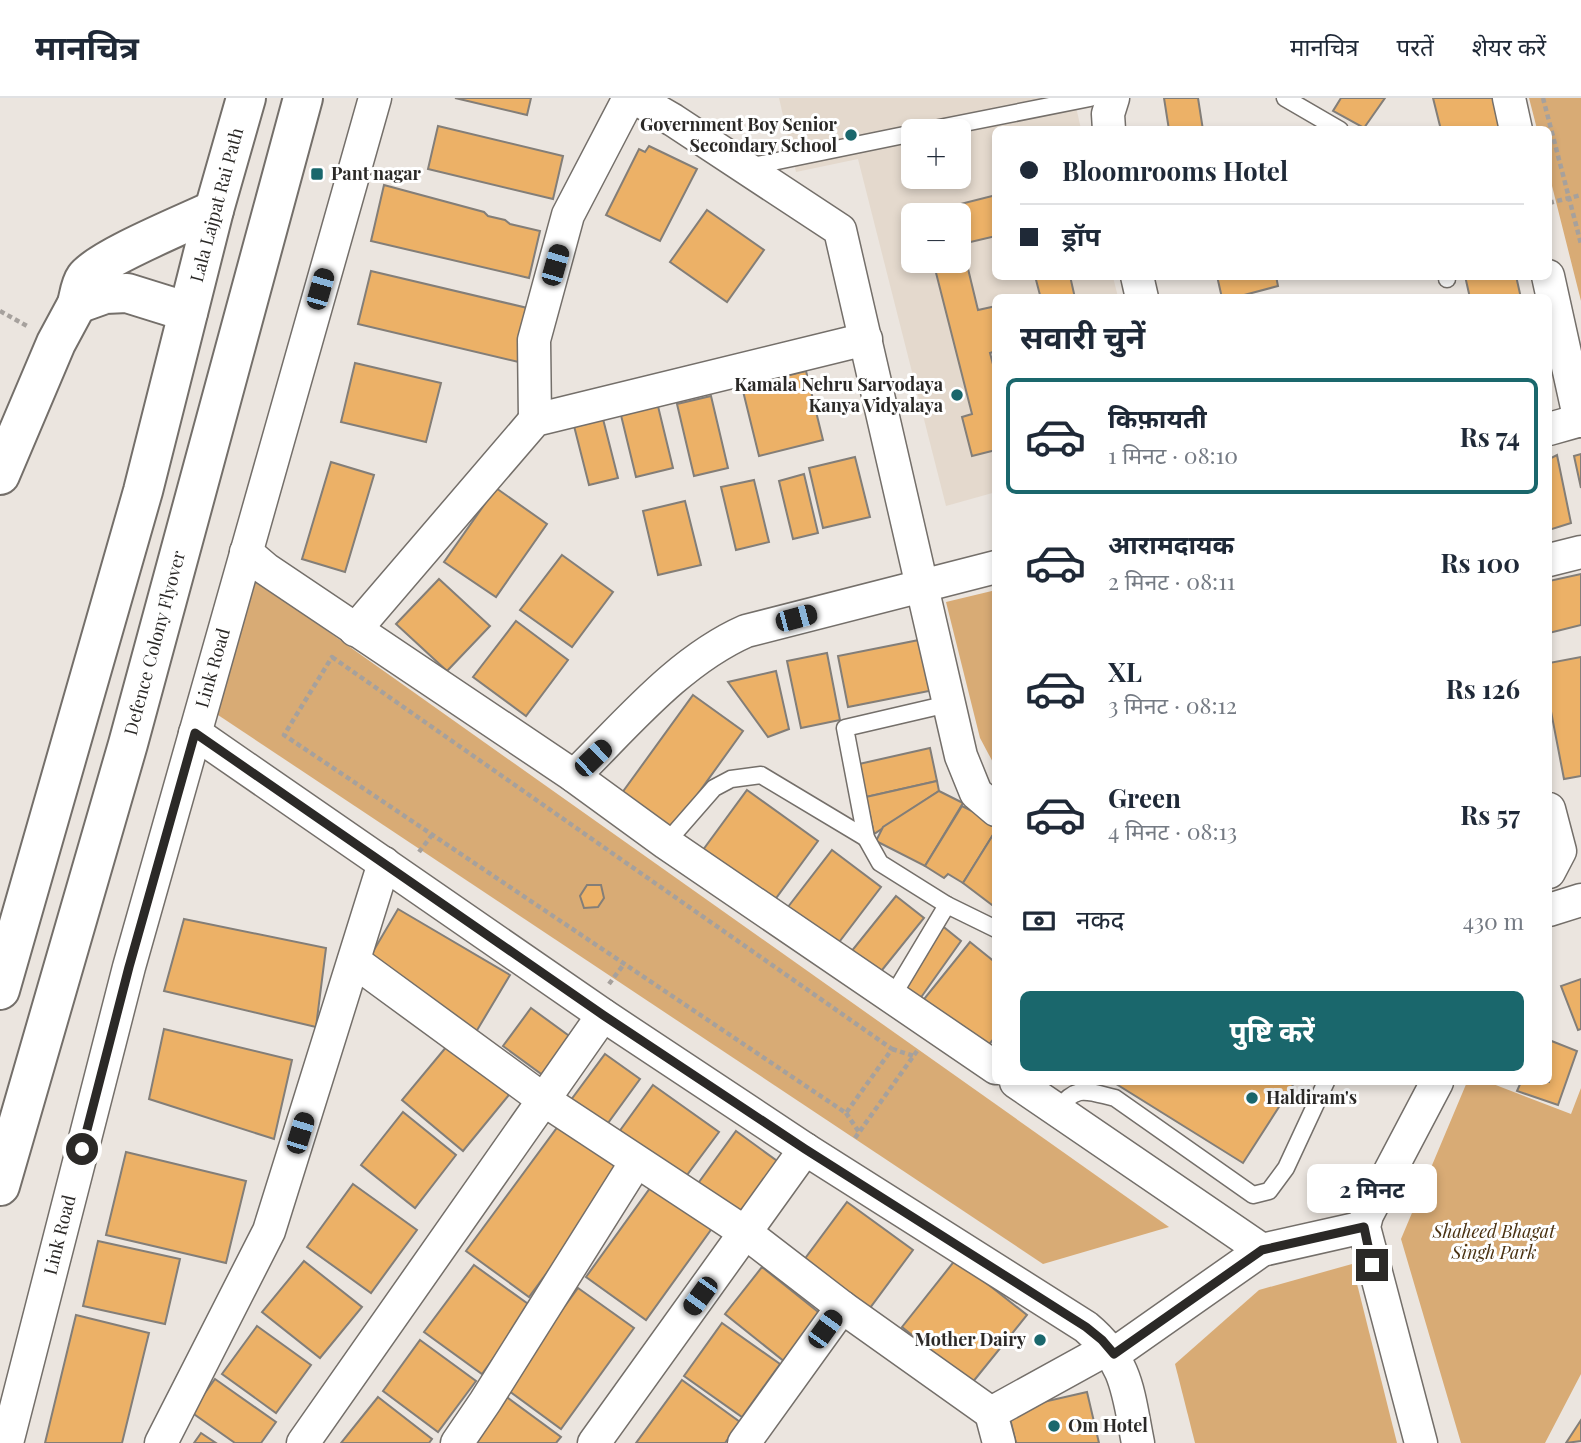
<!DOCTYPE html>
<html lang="hi">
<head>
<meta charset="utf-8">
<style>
	:root { --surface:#fff; --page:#f6f6f7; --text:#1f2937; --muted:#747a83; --line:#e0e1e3; --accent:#1a676c }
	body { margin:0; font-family:"Playfair Display","Noto Sans Devanagari",serif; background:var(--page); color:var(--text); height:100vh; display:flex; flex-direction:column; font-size:26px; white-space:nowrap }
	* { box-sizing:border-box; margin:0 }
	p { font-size:23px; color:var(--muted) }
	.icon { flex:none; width:38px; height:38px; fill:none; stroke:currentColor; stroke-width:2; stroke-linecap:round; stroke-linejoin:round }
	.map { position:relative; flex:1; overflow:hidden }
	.panel { position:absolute; left:992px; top:196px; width:560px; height:791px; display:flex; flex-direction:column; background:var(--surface); border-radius:10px; box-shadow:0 4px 10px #0003 }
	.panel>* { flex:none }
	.guide { position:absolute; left:992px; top:28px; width:560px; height:154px; border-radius:10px; box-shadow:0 4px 10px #0003; display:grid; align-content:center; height:154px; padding:0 28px; background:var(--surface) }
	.buttons { position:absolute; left:901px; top:21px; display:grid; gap:14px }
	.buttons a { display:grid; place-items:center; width:70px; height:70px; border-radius:10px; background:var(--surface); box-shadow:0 4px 10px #0003; font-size:35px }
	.end { position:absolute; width:32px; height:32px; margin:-16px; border:9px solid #2b2927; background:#fff; box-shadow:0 0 0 4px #fff }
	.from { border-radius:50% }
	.bubble { position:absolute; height:49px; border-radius:10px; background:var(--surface); box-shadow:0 4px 10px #0003; font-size:23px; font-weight:700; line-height:49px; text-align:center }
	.car { position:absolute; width:21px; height:42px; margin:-21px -10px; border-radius:9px; box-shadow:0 0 5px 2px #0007; background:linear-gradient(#222 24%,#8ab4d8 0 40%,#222 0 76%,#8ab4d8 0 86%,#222 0) }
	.guide b { display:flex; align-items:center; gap:24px; height:66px; font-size:26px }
	.guide b+b { border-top:2px solid var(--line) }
	.guide i { width:18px; height:18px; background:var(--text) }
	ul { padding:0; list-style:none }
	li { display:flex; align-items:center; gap:21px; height:116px; margin:0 14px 10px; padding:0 14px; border:4px solid transparent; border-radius:10px }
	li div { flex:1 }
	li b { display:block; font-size:26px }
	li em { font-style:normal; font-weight:700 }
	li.current { border-color:var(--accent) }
	li>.icon { width:63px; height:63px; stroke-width:1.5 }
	h2 { padding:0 28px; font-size:32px; line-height:84px }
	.pay { display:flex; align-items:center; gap:18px; height:77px; padding:0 28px; font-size:26px }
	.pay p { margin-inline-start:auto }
	.action { display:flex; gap:14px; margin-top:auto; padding:14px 28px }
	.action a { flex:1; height:80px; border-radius:10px; background:var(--accent); color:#fff; font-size:28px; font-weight:700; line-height:80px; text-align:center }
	header { display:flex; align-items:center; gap:42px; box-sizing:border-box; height:98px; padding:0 35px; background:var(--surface); border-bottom:2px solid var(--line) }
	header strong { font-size:33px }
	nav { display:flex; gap:38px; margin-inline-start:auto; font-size:24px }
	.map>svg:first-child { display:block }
	.built { fill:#e4d9cd; fill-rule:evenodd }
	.green { fill:#d8ab75 }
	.building { fill:#ecb167; stroke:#837e78; stroke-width:2 }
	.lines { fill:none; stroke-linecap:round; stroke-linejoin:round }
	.service-casing { stroke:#746f6a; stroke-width:19 }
	.minor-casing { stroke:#746f6a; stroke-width:35 }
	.tertiary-casing { stroke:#746f6a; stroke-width:42 }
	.secondary-casing { stroke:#746f6a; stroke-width:42 }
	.path { stroke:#a6a19d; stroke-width:4.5; stroke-dasharray:5 3.5; stroke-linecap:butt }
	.service { stroke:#fff; stroke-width:16 }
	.minor { stroke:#fff; stroke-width:32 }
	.tertiary { stroke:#fff; stroke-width:38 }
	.secondary { stroke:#fff; stroke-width:38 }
	.route { stroke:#2b2927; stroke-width:9 }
	.poi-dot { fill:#1a676c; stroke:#fff; stroke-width:2.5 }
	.labels { text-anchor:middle; stroke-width:6; stroke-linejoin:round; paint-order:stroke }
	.poi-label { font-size:18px; font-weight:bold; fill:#2b2927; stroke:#fff; text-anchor:end }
	.street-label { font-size:18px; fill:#2b2927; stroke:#fff }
	.park-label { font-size:18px; font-style:italic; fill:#493111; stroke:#fff }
</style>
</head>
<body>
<header>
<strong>मानचित्र</strong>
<nav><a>मानचित्र</a><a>परतें</a><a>शेयर करें</a></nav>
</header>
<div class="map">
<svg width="1581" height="1345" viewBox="0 0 1581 1345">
	<rect width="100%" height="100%" fill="#ebe5df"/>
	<path class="built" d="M779 0H1074L1081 31 996 32V178L1113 179 1118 199 996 200V394L946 408 858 61 796 74ZM914 33H959V79H914ZM914 117H959V163H914Z"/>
	<g class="green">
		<polygon points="1529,0 1581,0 1581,203 1549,76 1549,32 1537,31"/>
		<polygon points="251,479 1169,1129 1043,1166 212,613"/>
		<polygon points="996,492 996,670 980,640 946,504"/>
		<polygon points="1467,984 1488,984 1571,1016 1581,990 1581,1276 1545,1345 1461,1345 1401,1141"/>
		<polygon points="1352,1166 1397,1345 1195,1345 1175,1266 1259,1192"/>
	</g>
	<g class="building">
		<polygon points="455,0 531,0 527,17"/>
		<polygon points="1164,0 1198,0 1203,32 1169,32"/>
		<polygon points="1341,0 1385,0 1364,30 1333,13"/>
		<polygon points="1433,0 1493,0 1501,32 1441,32"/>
		<polygon points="438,28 563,58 553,101 428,71"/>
		<polygon points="649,48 697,71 660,143 606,117 639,51 645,54"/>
		<polygon points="384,87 484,114 488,118 505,122 510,126 540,133 529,180 371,143"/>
		<polygon points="996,97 996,138 962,146 978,212 996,208 996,253 990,255 996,278 996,352 972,358 962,319 972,316 933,163 959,163 959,117 917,117"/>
		<polygon points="707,112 764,152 727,204 670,164"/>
		<polygon points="371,173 536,212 523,265 358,226"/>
		<polygon points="1035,178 1070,178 1075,200 1030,200 1040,197"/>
		<polygon points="1217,178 1276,178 1278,188 1233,200 1222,200"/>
		<polygon points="1465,178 1516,178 1521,200 1470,200"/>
		<polygon points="355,265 441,285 426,344 341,324"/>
		<polygon points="806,273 823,342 759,358 742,289"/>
		<polygon points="711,298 728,370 694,378 677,306"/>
		<polygon points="656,300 673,370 636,379 619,309"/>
		<polygon points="602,317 618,380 589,387 573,324"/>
		<polygon points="1581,356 1581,390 1574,358"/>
		<polygon points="1557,357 1571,425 1549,432 1549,361"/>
		<polygon points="855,359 870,419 823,430 809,370"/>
		<polygon points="331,364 374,377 345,474 302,461"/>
		<polygon points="804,376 818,435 793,441 779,383"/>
		<polygon points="754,382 769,444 736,452 721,389"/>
		<polygon points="496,390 547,426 496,499 444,464"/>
		<polygon points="685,403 701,467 658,477 643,413"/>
		<polygon points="562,457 613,494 572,549 520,512"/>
		<polygon points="1581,476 1581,527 1549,535 1549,483"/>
		<polygon points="439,481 490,528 447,573 396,526"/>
		<polygon points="516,523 568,562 526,618 473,579"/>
		<polygon points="924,541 934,592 848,609 838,558"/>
		<polygon points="827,555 840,622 801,630 787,563"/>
		<polygon points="1581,559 1581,678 1564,681 1549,603 1549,565"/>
		<polygon points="776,573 789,631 768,639 728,584"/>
		<polygon points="693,597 743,633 669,736 619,699"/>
		<polygon points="930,650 937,683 866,699 859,666"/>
		<polygon points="937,683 939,693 874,736 866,699"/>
		<polygon points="747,692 818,743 771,807 700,756"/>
		<polygon points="939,693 963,705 925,768 876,743 883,729"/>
		<polygon points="962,708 996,725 996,732 963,785 948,776 944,780 925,768"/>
		<polygon points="996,732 996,810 963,785"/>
		<polygon points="832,752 881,789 830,856 781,818"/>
		<polygon points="587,787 601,787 604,800 598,809 584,810 580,798"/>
		<polygon points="896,798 924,820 874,882 846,860"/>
		<polygon points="398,811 510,877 476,934 364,869"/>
		<polygon points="184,821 326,850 316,929 164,893"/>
		<polygon points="940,826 961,843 917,905 899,895"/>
		<polygon points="970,844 996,865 996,938 982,955 920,906"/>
		<polygon points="1581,881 1581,931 1578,932 1561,888"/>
		<polygon points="531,910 572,940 544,978 503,948"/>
		<polygon points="164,931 292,962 274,1041 149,1001"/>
		<polygon points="452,942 513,992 463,1053 402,1002"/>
		<polygon points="1549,942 1577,953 1558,1007 1517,993 1521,984 1549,984"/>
		<polygon points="605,956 640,981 600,1036 565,1010"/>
		<polygon points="1113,984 1295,984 1243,1065"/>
		<polygon points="653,987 719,1034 681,1085 616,1038"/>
		<polygon points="403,1014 456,1057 415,1110 361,1067"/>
		<polygon points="559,1027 622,1073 529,1199 466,1153"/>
		<polygon points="736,1033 780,1065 738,1122 694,1091"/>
		<polygon points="126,1054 246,1083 226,1165 106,1137"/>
		<polygon points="353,1086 417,1132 371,1195 307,1149"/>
		<polygon points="653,1086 713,1129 646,1222 586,1179"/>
		<polygon points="847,1104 913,1152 864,1218 798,1170"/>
		<polygon points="98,1143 180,1161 165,1226 83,1208"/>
		<polygon points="956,1161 1027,1217 972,1285 902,1229"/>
		<polygon points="304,1163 362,1209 320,1260 262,1214"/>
		<polygon points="474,1167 531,1208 482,1276 424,1234"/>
		<polygon points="762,1169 822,1217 785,1264 725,1216"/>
		<polygon points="578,1190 634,1230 561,1331 505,1290"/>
		<polygon points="76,1217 149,1235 122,1345 45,1345"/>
		<polygon points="722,1225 780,1266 742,1319 684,1278"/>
		<polygon points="257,1228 311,1267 276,1315 222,1276"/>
		<polygon points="420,1242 476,1283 438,1334 383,1293"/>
		<polygon points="215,1281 276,1324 261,1345 235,1345 191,1314"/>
		<polygon points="682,1282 740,1324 725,1345 636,1345"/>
		<polygon points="1087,1294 1099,1345 1016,1345 1008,1312"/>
		<polygon points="504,1297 561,1339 556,1345 468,1345"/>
		<polygon points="378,1299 432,1341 429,1345 341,1345"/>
		<polygon points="1581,1322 1581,1343 1566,1345"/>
		<polygon points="201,1335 216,1345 194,1345"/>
	</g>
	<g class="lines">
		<defs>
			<g id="service">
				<polyline points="1285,0 1340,32"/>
				<polyline points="924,33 1090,0"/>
				<polyline points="748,69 914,35"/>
				<polyline points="1447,178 1447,181"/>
				<polyline points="948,606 845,630 866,740 880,765 947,807 996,831"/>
				<polyline points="666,745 714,690 731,681 761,677 866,740"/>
				<polyline points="892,899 947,807"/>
				<path d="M1057 1012C1077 986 1086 993 1115 1000L1253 1097 1269 1093 1286 1070 1326 984"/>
			</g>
			<g id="minor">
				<polyline points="635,0 673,22 840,132 961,658 976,695 996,712"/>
				<polyline points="1509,0 1516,32"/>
				<polyline points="1109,32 1108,16 1113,0"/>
				<polyline points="1137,178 1142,200"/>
				<polyline points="1548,178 1580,323"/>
				<polyline points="535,322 534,242 568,117 629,0"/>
				<polyline points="1549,331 1581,322"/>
				<polyline points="246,454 266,471 574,678 666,745 996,970"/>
				<polyline points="1549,462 1581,454"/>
				<polyline points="355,532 535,322 866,241"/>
				<path d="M195 635 603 917 805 1051 1086 1229C1128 1264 1128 1295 1138 1345"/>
				<path d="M574 678C626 627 678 563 746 533L996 469"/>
				<polyline points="1549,711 1560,753 1549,774"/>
				<polyline points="1549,812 1581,802"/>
				<polyline points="354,863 544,1002 746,1135 842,1209 991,1315"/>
				<polyline points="1016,984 1262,1152"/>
				<polyline points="1114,1256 1262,1152 1364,1129"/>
				<polyline points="7,1345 129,869 375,0"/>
				<polyline points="161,1345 269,1133 384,765"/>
				<polyline points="303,1345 603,917"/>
				<polyline points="457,1345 485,1304 636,1064"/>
				<polyline points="594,1345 805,1051"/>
				<polyline points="744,1345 842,1209"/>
				<polyline points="999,1345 991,1315 1109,1250"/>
				<polyline points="1421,1345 1364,1129 1367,1117 1437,984"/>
			</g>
			<g id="tertiary">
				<path d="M188 214 127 195 105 196 77 206C79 198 80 187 85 180 98 161 189 124 214 112"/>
				<polyline points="0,377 56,245 77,206"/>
			</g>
			<g id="secondary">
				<polyline points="0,892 143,393 214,112 246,0"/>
				<polyline points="0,1088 128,646 303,0"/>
			</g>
		</defs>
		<use href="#service" class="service-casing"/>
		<use href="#minor" class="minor-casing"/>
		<use href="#tertiary" class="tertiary-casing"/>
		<use href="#secondary" class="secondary-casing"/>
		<g class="path">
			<polyline points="1543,0 1581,146"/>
			<polyline points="1549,105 1581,97"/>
			<polyline points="0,213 27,228"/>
			<polygon points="332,559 892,951 846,1015 284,637"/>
			<polyline points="419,754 432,737"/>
			<polyline points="609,886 624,866"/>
			<polyline points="892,951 914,958"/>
			<polyline points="846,1015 859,1034"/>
			<polyline points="855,1040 917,953"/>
		</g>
		<use href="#service" class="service"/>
		<use href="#minor" class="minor"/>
		<use href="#tertiary" class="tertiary"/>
		<use href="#secondary" class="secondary"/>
	</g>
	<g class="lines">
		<polyline class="route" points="82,1051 129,869 195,635 603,917 805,1051 1086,1229 1102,1242 1114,1256 1262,1152 1364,1129 1372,1167"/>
	</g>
	<g class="poi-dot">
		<circle cx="851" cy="37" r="7"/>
		<rect x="310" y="69" width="14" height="14" rx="3.5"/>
		<circle cx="957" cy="297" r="7"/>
		<circle cx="1252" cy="1000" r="7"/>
		<circle cx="1040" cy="1242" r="7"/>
		<circle cx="1054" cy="1328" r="7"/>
	</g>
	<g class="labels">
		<g class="poi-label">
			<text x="837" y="33">Government Boy Senior<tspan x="837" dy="21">Secondary School</tspan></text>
			<text x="331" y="82" text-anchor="start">Pant nagar</text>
			<text x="943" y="293">Kamala Nehru Sarvodaya<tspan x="943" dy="21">Kanya Vidyalaya</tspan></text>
			<text x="1266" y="1006" text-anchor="start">Haldiram's</text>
			<text x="1026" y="1248">Mother Dairy</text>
			<text x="1068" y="1334" text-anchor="start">Om Hotel</text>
		</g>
		<g class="street-label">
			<text transform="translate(217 107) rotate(-75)" y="6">Lala Lajpat Rai Path</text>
			<text transform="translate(155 545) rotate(-75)" y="6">Defence Colony Flyover</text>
			<text transform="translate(213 570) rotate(-74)" y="6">Link Road</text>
			<text transform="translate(60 1137) rotate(-76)" y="6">Link Road</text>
		</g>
		<g class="park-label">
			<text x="1494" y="1140">Shaheed Bhagat<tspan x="1494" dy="21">Singh Park</tspan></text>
		</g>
	</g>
</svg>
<div class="buttons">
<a>+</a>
<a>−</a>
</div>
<i class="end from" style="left:82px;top:1051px"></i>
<i class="end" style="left:1372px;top:1167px"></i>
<div class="bubble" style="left:1307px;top:1066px;width:130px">2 मिनट</div>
<i class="car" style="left:555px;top:167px;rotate:16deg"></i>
<i class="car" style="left:320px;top:191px;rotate:16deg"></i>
<i class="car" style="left:796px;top:520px;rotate:75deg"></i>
<i class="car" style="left:593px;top:660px;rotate:46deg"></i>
<i class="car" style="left:300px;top:1035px;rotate:17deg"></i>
<i class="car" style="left:700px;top:1198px;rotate:216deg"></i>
<i class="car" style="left:825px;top:1231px;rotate:36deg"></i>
<div class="guide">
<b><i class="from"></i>Bloomrooms Hotel</b>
<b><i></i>ड्रॉप</b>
</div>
<section class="panel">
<h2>सवारी चुनें</h2>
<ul>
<li class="current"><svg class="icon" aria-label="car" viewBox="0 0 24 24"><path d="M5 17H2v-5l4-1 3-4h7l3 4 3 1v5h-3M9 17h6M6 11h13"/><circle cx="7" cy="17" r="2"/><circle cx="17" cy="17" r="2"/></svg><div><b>किफ़ायती</b><p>1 मिनट · 08:10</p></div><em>Rs 74</em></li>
<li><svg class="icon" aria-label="car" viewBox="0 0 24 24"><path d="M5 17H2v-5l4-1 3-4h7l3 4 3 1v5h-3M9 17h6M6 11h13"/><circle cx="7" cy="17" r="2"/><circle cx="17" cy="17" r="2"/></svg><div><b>आरामदायक</b><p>2 मिनट · 08:11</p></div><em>Rs 100</em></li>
<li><svg class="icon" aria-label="car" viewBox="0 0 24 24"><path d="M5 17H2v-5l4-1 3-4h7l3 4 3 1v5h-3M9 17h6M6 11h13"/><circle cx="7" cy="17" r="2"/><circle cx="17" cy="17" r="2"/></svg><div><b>XL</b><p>3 मिनट · 08:12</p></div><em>Rs 126</em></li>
<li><svg class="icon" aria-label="car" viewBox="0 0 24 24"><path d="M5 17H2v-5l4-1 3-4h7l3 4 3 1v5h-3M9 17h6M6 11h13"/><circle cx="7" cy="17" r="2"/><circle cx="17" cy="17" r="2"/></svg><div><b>Green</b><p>4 मिनट · 08:13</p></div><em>Rs 57</em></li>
</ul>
<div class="pay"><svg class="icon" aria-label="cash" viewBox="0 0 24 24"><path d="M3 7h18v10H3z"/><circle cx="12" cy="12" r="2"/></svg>नकद<p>430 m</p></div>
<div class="action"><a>पुष्टि करें</a></div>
</section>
</div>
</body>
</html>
